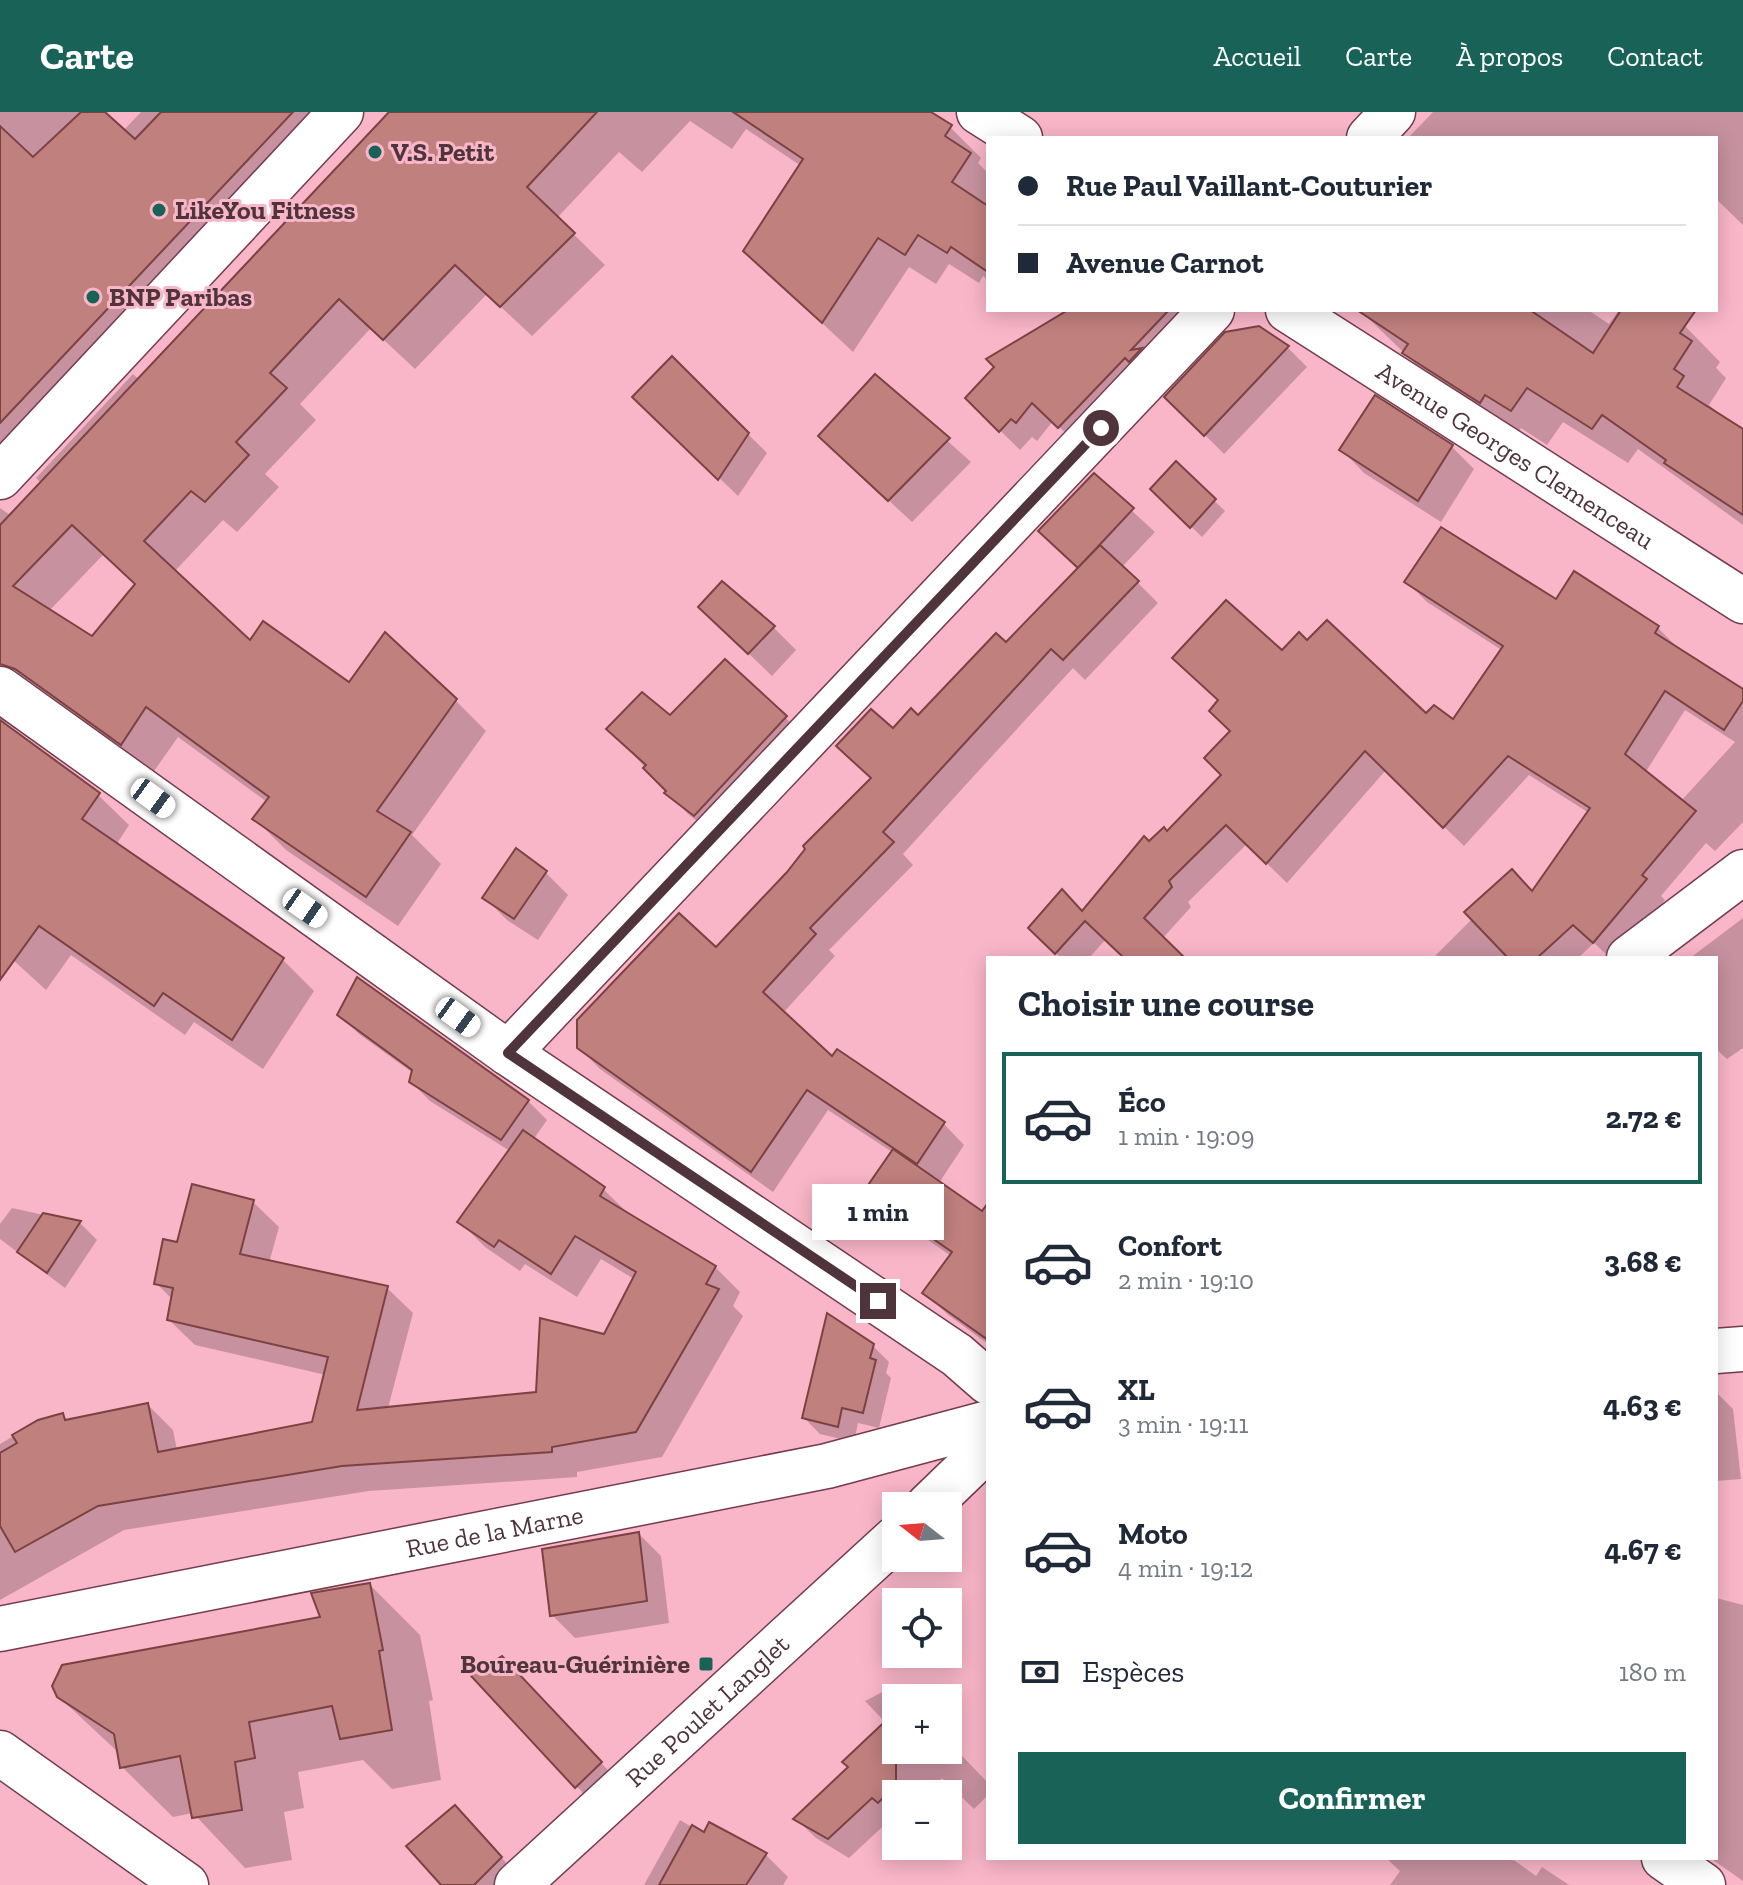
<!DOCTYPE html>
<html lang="fr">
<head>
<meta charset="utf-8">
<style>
	:root { --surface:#fff; --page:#f6f6f7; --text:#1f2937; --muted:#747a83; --line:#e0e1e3; --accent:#196257 }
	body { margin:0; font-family:"Zilla Slab",serif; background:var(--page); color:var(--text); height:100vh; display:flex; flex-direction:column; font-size:30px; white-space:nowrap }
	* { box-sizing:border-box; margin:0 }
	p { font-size:26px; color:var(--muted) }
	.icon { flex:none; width:44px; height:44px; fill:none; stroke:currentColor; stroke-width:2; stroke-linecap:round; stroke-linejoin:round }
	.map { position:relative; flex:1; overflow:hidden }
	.sheet { position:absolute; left:986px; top:844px; width:732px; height:904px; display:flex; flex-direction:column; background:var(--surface); border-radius:0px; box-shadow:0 4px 20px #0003 }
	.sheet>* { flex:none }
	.top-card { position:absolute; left:986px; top:24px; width:732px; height:176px; border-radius:0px; box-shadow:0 4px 20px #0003; display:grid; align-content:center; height:176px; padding:0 32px; background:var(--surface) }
	.needle { width:52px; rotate:287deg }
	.fabs { position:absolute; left:882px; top:1380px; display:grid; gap:16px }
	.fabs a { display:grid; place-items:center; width:80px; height:80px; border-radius:0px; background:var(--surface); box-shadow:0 4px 20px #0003; font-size:40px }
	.end { position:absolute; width:36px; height:36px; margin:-18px; border:10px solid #4f343c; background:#fff; box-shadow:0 0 0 4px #fff }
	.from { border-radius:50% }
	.bubble { position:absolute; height:56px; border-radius:0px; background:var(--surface); box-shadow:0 4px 20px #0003; font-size:26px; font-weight:700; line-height:56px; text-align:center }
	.car { position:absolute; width:24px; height:48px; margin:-24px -12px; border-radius:10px; box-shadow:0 0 6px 2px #0007; background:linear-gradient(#fff 24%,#345 0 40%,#fff 0 76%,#345 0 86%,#fff 0) }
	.top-card b { display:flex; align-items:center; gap:28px; height:76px; font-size:30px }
	.top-card b+b { border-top:2px solid var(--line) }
	.top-card i { width:20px; height:20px; background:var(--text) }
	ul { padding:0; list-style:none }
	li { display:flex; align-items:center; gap:24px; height:132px; margin:0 16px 12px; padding:0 16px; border:4px solid transparent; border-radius:0px }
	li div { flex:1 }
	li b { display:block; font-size:30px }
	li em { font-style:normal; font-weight:700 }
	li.current { border-color:var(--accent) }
	li>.icon { width:72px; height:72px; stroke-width:1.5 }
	h2 { padding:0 32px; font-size:36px; line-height:96px }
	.pay { display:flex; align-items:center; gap:20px; height:88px; padding:0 32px; font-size:30px }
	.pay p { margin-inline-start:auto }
	.primary-button { display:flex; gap:16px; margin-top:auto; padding:16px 32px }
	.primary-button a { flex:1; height:92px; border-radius:0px; background:var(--accent); color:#fff; font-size:32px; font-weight:700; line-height:92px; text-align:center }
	header { display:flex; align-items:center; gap:48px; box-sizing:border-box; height:112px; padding:0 40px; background:var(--accent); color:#fff }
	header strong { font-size:38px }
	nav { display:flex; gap:44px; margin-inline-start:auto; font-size:28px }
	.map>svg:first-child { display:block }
	.shadow { fill:#0003; fill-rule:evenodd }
	.building { fill:#c0807e; stroke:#7b4242; stroke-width:2; fill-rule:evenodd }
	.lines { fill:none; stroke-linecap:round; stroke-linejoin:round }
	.street-casing { stroke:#743c4e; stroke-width:47 }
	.secondary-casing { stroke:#743c4e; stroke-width:47 }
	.street { stroke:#fff; stroke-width:44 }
	.secondary { stroke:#fff; stroke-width:44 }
	.route { stroke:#4f343c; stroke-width:10 }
	.poi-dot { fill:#196257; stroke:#f9b6c9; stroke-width:3 }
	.labels { text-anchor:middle; stroke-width:6; stroke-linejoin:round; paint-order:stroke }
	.poi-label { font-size:26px; font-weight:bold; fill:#4f343c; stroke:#f9b6c9; text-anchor:start }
	.street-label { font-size:26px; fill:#4f343c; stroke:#f9b6c9 }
</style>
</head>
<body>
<header>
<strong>Carte</strong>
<nav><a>Accueil</a><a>Carte</a><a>À propos</a><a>Contact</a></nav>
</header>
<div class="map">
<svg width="1743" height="1773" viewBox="0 0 1743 1773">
	<rect width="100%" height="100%" fill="#f9b6c9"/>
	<g class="shadow">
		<polygon points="0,0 102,0 123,19 141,0 345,0 0,335"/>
		<path d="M393 0H928L950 15 981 46 978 51 988 61V168L983 164 979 171 949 152 936 172 909 155 853 240 777 169 801 54 746 17 732 37 690 9 642 60 619 40 557 106 605 153 532 224 487 182 415 257 371 216 300 292 316 308 265 362 279 375 237 420 223 408 174 460 250 531 350 573 455 588 486 619 412 723 441 752 398 814 286 738 255 707 267 690 178 625 152 662 5 607 7 615 98 683 129 713 116 733 283 848 314 879 263 957 194 910 185 923 71 843 46 878 0 836V396L23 412 50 380 36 366 133 262 140 268ZM104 442 137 473 92 526 49 499Z"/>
		<polygon points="1433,0 1743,0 1743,113 1716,87 1716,26 1408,26"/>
		<polygon points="1067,198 1197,198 1079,334 1053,309 1037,329 1032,325 1020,338 967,286 996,255"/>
		<polygon points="1588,198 1609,212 1619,198 1661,198 1685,214 1720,250 1716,256 1726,266 1709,293 1743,320 1743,413 1638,337 1628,351 1563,310 1547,333 1521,316 1516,325 1440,276 1361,199"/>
		<polygon points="1258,216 1288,236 1307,255 1224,342 1167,285"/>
		<polygon points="672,247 767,341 738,384 635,285"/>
		<polygon points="875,264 971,350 912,410 843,346"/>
		<polygon points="1452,335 1474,357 1441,410 1364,361 1342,338"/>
		<polygon points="1176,352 1225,399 1202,425 1153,377"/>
		<polygon points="1094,364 1155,420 1122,455 1158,491 1085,568 1073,556 972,666 903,742 913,753 829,838 835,844 783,901 832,947 944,1012 964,1033 939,1071 982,1101 988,1093 988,1232 947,1202 925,1180 951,1144 888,1100 866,1078 892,1040 828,998 773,1080 600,957 579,936 716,837 873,667 893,619 919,606 1006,532 1080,457"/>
		<path d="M1575 461 1658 516 1678 536 1743 580V710L1715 739 1706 731 1661 784 1665 788 1617 846H1610L1594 831 1578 846H1433L1473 806 1534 781 1589 701 1529 663 1464 734 1386 658 1287 771 1247 732 1188 790 1191 795 1162 827 1182 846H1126L1106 827 1089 846H1061L1031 816 1083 801 1224 663 1232 619 1282 540 1307 530 1426 604 1453 610 1503 539 1427 490 1407 470 1556 490ZM1685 598 1735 630 1681 689 1645 661Z"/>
		<polygon points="773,515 796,538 772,564 723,517"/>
		<polygon points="785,605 806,627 716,724 688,702 630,639 670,606"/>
		<polygon points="546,761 568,783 538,828 507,808 484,785"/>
		<polygon points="1743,806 1743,936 1727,947 1716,937 1716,846 1690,846"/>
		<polygon points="358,868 528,989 547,1008 533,1028 603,1077 629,1102 715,1155 740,1180 733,1194 743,1204 662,1345 577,1360 577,1365 369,1379 124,1418 0,1488 0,1332 39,1309 62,1303 68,1309 148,1293 173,1318 177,1338 314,1312 326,1263 195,1233 169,1208 173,1188 156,1171 179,1132 253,1090 279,1115 269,1151 387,1176 413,1201 388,1296 538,1282 605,1224 634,1167 601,1147 577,1185 525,1152 520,1159 485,1135 460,1110 510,1039 430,989 411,970 413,961 359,922 340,903"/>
		<polygon points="12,1096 80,1111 97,1128 65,1176 0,1127 0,1112"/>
		<polygon points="873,1234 889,1250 886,1261 891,1266 879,1316 858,1311 854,1330 820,1322 804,1306"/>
		<polygon points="1716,1280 1733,1297 1741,1367 1716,1369"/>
		<polygon points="639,1422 661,1444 669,1511 575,1526 552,1503"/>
		<polygon points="370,1473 420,1523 433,1588 429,1589 441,1668 392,1677 363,1648 298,1660 304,1696 284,1700 292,1748 245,1756 193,1701 173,1705 122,1655 120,1642 58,1584 323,1506"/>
		<polygon points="1716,1486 1743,1493 1743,1769 1710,1746 1716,1746"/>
		<polygon points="474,1564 522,1567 621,1672 596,1695"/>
		<polygon points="894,1574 906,1586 896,1586 896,1638 948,1638 948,1629 988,1671 988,1683 974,1697 942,1666 927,1682 896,1682 896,1706 894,1704 849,1746 816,1726 796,1707 850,1655 886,1611 865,1589"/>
		<polygon points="680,1708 704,1722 766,1743 788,1765 783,1773 644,1773"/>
		<polygon points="473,1714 519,1765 510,1773 444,1773"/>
		<polygon points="1386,1746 1511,1746 1536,1764 1542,1755 1569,1773 1390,1773 1400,1759"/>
	</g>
	<g class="building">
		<polygon points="81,0 105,0 135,27 161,0 293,0 0,311 0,14 33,45"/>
		<path d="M389 0H597L527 75 575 121 500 195 455 153 383 228 339 187 270 261 287 276 236 330 249 343 205 390 191 379 144 429 250 528 263 509 349 570 385 520 457 587 377 699 411 720 366 785 252 707 269 685 146 595 121 633 15 557 0 552V413ZM72 413 135 472 92 524 13 474Z"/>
		<polygon points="733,0 931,0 952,13 945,24 971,41 952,70 988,94 988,160 951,135 947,141 918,123 905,143 878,126 822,211 743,139 803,47"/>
		<polygon points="1068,198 1169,198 1131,238 1142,236 1129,250 1125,246 1058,316 1032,291 1016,311 1011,307 999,320 965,286 994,255 986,247"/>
		<polygon points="1357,198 1530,198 1593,241 1621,198 1696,198 1680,221 1692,229 1674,257 1684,264 1677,275 1743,317 1743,403 1664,351 1666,348 1602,303 1592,317 1527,276 1511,299 1485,283 1480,291 1402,241 1408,232"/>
		<polygon points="1259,214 1289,234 1204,324 1164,285 1225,220"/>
		<polygon points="672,244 749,321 718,368 632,285"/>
		<polygon points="875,262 950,326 888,389 818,324"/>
		<polygon points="1375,283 1453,333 1418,389 1339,338"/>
		<polygon points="1176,349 1216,387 1190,416 1150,377"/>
		<polygon points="1094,361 1134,396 1078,456 1038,419"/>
		<polygon points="1441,415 1556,487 1574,459 1659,514 1655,521 1743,577 1743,589 1724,618 1665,579 1625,642 1696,699 1642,763 1647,767 1593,831 1573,813 1537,846 1508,846 1464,800 1512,757 1532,779 1590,696 1508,644 1443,716 1365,639 1266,752 1226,713 1169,769 1172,775 1144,806 1185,846 1124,846 1085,809 1055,842 1028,816 1062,777 1082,799 1144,724 1149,729 1164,715 1167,719 1221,663 1204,646 1230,619 1209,599 1218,588 1172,546 1226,488 1282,538 1299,520 1307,528 1327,508 1426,601 1434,593 1453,607 1503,534 1404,470"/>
		<polygon points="1100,433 1139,469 1063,548 1051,537 951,646 883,720 894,730 810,816 816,822 763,880 832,944 837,937 945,1010 917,1052 807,978 751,1060 577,936 577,908 679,801 716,835 787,760 805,737 803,734 871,666 836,634 871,597 893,616 911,596 918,603 996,521 1006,530"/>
		<polygon points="722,469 775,514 748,542 698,495"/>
		<polygon points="725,547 787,604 694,704 664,681 666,679 643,656 646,653 606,617 642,580 670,603"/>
		<polygon points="0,608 100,681 82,707 284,846 232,928 163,881 154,894 39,814 0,868"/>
		<polygon points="516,736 547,759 514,807 482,786"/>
		<polygon points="357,865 529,988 501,1028 409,970 412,958 337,903"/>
		<polygon points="523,1018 605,1075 600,1084 716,1154 706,1172 719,1177 636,1320 552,1335 552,1340 342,1354 98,1394 15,1440 0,1414 0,1341 17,1331 12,1323 38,1308 63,1301 65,1308 148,1291 158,1340 312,1310 328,1245 167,1208 173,1176 154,1172 163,1127 177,1130 192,1072 254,1088 240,1142 388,1174 357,1298 536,1280 540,1206 604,1222 636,1160 575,1124 551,1162 499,1128 494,1135 457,1110"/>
		<polygon points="893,1037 982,1099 988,1091 988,1228 922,1181 952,1140 864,1079"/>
		<polygon points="43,1101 81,1109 47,1161 17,1140"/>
		<polygon points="827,1201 874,1232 870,1246 876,1248 863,1301 842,1296 838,1315 802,1306"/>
		<polygon points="639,1420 647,1489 550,1504 542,1437"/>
		<polygon points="370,1471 383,1538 379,1539 392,1618 340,1627 332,1594 249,1610 255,1646 235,1650 242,1698 192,1706 180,1644 120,1656 114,1622 57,1585 52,1574 62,1553 320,1505 311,1481"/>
		<polygon points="502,1544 602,1650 575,1676 471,1564"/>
		<polygon points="896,1599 896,1673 878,1691 872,1686 828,1727 793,1707 848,1655 842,1650"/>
		<polygon points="455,1693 502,1745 474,1773 441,1773 406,1734"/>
		<polygon points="709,1710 767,1741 746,1773 659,1773 692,1713 704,1720"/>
	</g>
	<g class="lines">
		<defs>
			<g id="street">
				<polyline points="1369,26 1393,0"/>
				<polyline points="508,941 1212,198"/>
				<polyline points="1716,1239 1743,1237"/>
				<polyline points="0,1641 186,1773"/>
				<polyline points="1664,1746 1703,1773"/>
			</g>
			<g id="secondary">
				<polyline points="979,0 1020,26"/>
				<path id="s1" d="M1288 198 1743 489"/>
				<polyline points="0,365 341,0"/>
				<polyline points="0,577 508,941 957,1243 988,1270"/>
				<polyline points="1629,846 1743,760"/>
				<polyline points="928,1394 988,1336"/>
				<path id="s2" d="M0 1517 827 1354 988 1311"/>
				<path id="s3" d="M517 1773 896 1426"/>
			</g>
		</defs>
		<use href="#street" class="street-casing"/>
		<use href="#secondary" class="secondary-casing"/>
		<use href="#street" class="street"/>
		<use href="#secondary" class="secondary"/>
	</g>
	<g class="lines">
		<polyline class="route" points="878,1189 508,941 1101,316"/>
	</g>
	<g class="poi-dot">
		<circle cx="375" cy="40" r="8"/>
		<circle cx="159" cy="98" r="8"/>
		<circle cx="93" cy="185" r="8"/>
		<rect x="698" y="1544" width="16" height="16" rx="4"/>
	</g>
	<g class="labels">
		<g class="poi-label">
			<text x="391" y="49">V.S. Petit</text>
			<text x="175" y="107">LikeYou Fitness</text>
			<text x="109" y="194">BNP Paribas</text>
			<text x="690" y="1561" text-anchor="end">Boureau-Guérinière</text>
		</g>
		<g class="street-label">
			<text dy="9" stroke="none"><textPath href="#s1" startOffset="270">Avenue Georges Clemenceau</textPath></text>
			<text dy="9" stroke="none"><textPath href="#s2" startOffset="504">Rue de la Marne</textPath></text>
			<text dy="9" stroke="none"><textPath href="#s3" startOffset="258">Rue Poulet Langlet</textPath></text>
		</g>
	</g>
</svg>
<div class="fabs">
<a><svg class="needle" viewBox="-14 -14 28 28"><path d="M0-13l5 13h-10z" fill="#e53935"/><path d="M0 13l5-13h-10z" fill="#747a83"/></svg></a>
<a><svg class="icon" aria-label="locate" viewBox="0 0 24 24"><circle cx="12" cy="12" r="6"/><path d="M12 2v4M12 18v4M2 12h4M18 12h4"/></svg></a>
<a>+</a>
<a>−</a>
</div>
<i class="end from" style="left:1101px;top:316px"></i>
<i class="end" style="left:878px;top:1189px"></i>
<div class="bubble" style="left:812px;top:1072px;width:132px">1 min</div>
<i class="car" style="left:153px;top:686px;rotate:126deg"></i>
<i class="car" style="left:305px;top:796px;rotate:125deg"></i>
<i class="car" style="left:458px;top:905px;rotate:126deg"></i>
<div class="top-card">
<b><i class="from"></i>Rue Paul Vaillant-Couturier</b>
<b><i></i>Avenue Carnot</b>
</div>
<section class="sheet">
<h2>Choisir une course</h2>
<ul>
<li class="current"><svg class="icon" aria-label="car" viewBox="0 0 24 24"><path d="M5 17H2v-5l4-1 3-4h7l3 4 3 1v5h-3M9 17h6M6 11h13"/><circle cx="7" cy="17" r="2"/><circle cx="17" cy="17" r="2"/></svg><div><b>Éco</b><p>1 min · 19:09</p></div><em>2.72 €</em></li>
<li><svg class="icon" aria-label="car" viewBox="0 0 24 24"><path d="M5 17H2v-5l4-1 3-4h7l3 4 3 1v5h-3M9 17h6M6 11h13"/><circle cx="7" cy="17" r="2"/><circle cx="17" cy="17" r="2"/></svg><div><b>Confort</b><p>2 min · 19:10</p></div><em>3.68 €</em></li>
<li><svg class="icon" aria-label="car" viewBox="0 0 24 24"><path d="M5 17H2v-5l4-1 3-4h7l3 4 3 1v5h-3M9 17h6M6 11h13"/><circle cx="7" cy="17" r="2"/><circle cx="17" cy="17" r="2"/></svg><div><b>XL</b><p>3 min · 19:11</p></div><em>4.63 €</em></li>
<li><svg class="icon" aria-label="car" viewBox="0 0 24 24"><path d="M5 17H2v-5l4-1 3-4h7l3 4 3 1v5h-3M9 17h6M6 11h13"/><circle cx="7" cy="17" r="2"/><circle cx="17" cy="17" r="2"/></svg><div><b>Moto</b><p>4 min · 19:12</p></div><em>4.67 €</em></li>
</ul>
<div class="pay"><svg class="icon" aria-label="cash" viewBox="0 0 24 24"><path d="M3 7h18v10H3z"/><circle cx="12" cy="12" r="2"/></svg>Espèces<p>180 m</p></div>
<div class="primary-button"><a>Confirmer</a></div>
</section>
</div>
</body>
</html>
